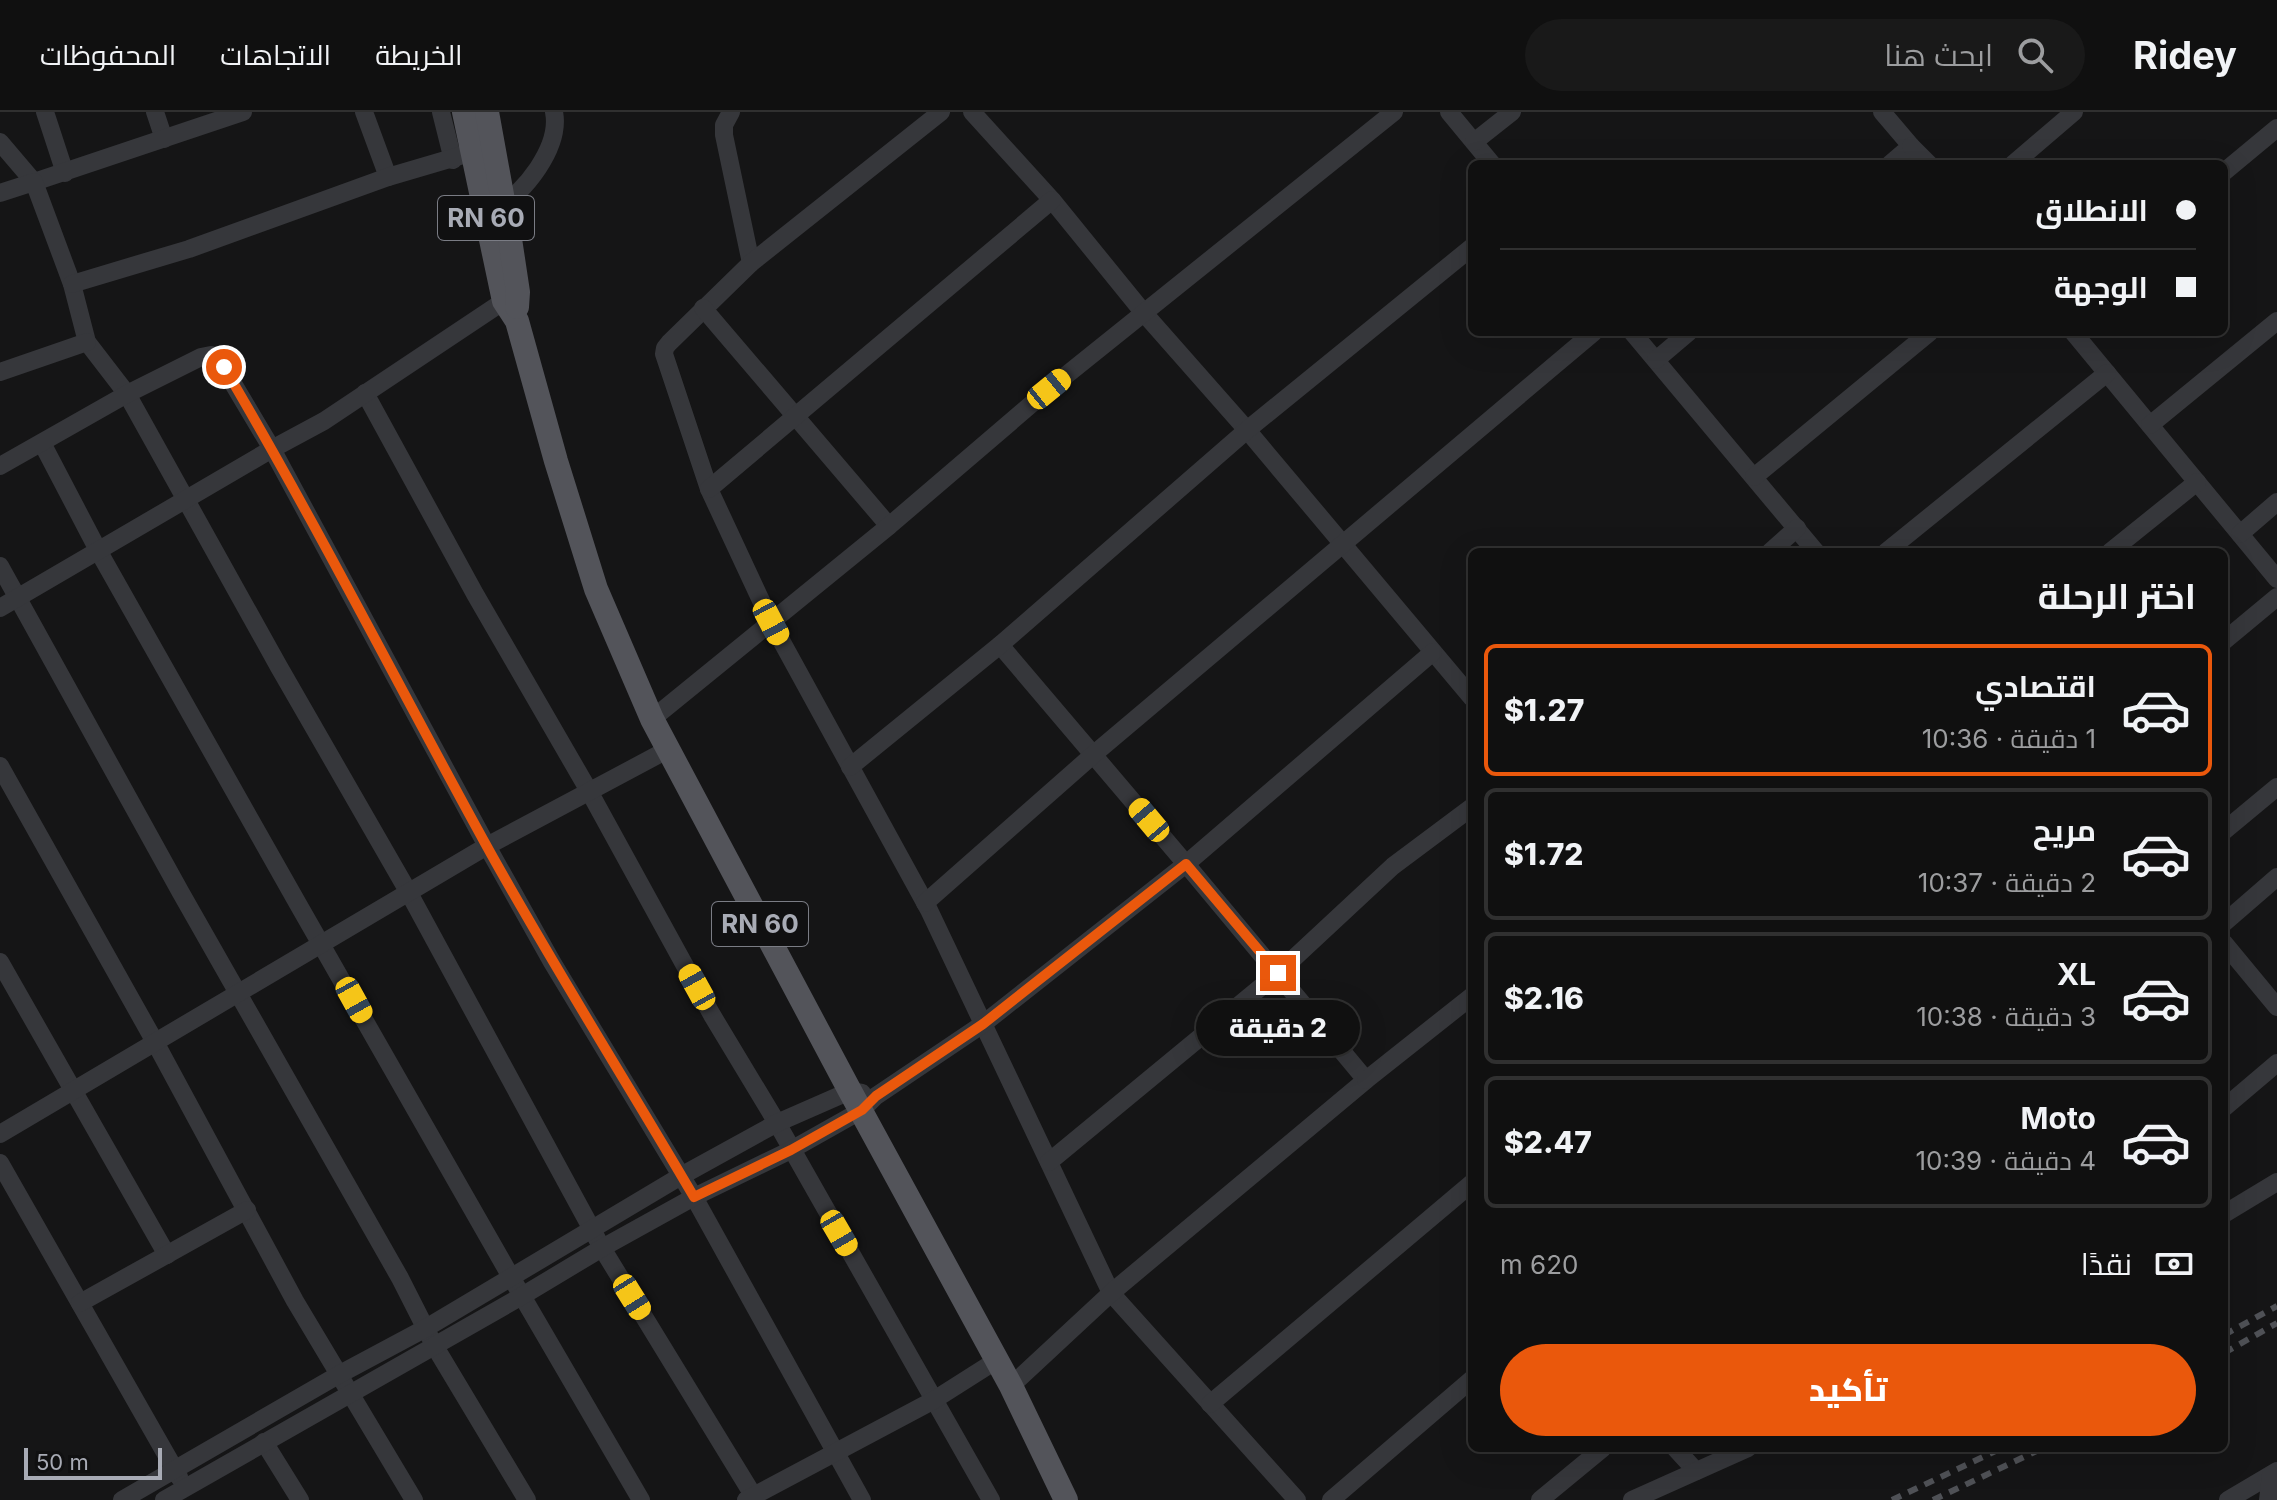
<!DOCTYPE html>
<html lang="ar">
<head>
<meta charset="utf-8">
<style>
	:root { --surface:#101010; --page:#191919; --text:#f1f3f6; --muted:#9c9d9f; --line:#303030; --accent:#ea580c }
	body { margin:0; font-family:Inter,Cairo,sans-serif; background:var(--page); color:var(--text); direction:rtl; height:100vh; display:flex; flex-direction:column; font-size:30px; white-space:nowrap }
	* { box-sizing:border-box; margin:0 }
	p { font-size:26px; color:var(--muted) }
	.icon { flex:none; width:44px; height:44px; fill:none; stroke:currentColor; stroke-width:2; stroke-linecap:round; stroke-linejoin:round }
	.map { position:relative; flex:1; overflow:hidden; direction:ltr }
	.sheet { position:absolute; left:1468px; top:436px; width:760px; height:904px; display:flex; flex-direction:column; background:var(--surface); border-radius:12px; box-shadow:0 8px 32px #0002,0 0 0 2px var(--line); direction:rtl }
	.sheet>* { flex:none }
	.guide { position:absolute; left:1468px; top:48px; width:760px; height:176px; border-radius:12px; box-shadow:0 8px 32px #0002,0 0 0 2px var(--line); direction:rtl; display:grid; align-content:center; height:176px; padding:0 32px; background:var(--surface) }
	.scale { position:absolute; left:24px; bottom:20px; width:138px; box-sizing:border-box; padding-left:8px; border:4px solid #a8abb5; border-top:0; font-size:22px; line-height:28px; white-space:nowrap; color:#a8abb5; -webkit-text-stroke:6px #101011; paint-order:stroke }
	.end { position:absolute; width:36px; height:36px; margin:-18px; border:10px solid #ea580c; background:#fff; box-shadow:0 0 0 4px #fff }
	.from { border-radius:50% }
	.bubble { position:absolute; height:56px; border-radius:28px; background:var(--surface); box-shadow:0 8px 32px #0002,0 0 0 2px var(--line); font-size:26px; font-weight:800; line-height:56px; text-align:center; direction:rtl }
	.car { position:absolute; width:24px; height:48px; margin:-24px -12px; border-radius:10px; box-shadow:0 0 6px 2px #0007; background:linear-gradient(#f5c518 24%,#345 0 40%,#f5c518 0 76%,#345 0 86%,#f5c518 0) }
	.guide b { display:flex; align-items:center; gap:28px; height:76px; font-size:30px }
	.guide b+b { border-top:2px solid var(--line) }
	.guide i { width:20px; height:20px; background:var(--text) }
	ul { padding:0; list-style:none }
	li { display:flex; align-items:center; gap:24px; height:132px; margin:0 16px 12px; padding:0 16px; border:4px solid var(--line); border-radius:12px }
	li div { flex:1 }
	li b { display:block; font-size:30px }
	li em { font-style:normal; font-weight:800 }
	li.selected { border-color:var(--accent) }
	li>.icon { width:72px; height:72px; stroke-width:1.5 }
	h2 { padding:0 32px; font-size:36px; line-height:96px }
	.pay { display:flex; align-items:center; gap:20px; height:88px; padding:0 32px; font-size:30px }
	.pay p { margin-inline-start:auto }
	.cta { display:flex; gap:16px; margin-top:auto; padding:16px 32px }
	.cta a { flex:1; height:92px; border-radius:48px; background:var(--accent); color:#fff; font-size:32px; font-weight:800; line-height:92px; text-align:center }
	header { display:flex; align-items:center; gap:48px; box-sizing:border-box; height:112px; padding:0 40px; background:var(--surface); border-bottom:2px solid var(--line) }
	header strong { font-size:38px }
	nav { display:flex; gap:44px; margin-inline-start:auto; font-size:28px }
	.search { width:560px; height:72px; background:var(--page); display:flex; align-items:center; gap:20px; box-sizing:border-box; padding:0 28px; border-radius:44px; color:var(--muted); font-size:30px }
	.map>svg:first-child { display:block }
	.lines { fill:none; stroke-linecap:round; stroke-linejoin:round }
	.minor { stroke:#36373b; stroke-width:18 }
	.major { stroke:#53545a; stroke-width:24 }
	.rail { stroke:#4f5156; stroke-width:6; stroke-dasharray:10 8; stroke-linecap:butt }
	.route { stroke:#ea580c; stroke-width:10 }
	.labels { text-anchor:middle; stroke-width:6; stroke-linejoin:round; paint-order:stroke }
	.shield { fill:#101011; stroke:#7a7c84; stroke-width:2 }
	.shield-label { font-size:26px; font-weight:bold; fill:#a8abb5 }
</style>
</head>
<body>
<header>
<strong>Ridey</strong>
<div class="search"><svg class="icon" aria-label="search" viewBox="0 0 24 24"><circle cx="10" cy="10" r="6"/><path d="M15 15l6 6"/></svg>ابحث هنا</div>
<nav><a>الخريطة</a><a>الاتجاهات</a><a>المحفوظات</a></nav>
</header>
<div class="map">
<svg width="2277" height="1388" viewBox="0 0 2277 1388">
	<rect width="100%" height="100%" fill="#151516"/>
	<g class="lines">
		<g class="minor">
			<polyline points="45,0 65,61"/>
			<polyline points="155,0 164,27"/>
			<polyline points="364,0 388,65"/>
			<polyline points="441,0 453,48"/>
			<polyline points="731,0 724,13 724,23 751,151"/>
			<polyline points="941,0 751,151 669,231 665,236 664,242 709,377 771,510 929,798 1111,1181 1297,1388"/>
			<polyline points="972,0 1052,88 1143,200 1247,318 1472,586"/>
			<polyline points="1449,0 1492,52"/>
			<polyline points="1882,0 1911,34 1890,52"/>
			<polyline points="0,30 34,70 243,0"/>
			<polyline points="1474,30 1512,0"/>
			<polyline points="1911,34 1929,52"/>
			<polyline points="2013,52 2074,0"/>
			<polyline points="2224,60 2277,16"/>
			<polyline points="0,81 34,70 72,172 87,230 127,282 279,555 409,781 602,1136 756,1388"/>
			<path d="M495 98C524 82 561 35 554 0"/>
			<polyline points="72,172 189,137 388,65 473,40"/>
			<polyline points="703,196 889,414"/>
			<polyline points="1632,220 1816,440"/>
			<polyline points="2073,220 2277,467"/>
			<polyline points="1656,248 1689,220"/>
			<polyline points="0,260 87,230"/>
			<polyline points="365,281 475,482 589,679 712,903 777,1011 991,1388"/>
			<polyline points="2150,313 2277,209"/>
			<polyline points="42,331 99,440 298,792 511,1165 641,1388"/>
			<polyline points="0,354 127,282 201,245 211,243 219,248 272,337 487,734 552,850 694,1085 862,1388"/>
			<polyline points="1754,365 1930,220"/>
			<polyline points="709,377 1052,88"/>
			<polyline points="2240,422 2277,390"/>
			<polyline points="1770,440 1797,416"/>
			<polyline points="1886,440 2107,261"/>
			<polyline points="2110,440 2197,370"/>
			<polyline points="0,454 181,781 400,1166 434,1233 527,1388"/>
			<polyline points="0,496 272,337 324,309 504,189"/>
			<polyline points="2224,529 2277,485"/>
			<polyline points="1000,533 1186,752 1366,968 1111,1181 1011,1274"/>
			<polyline points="652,607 889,414 1049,277 1394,0"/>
			<polyline points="0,654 155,930 295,1189 414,1388"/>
			<polyline points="850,655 1000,533 1247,318 1472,135"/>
			<polyline points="2224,719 2277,675"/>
			<polyline points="925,791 1094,642 1594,220"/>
			<polyline points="2224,811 2277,765"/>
			<polyline points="2224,831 2277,895"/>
			<polyline points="0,850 167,1143"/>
			<polyline points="1366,968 1472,884"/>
			<polyline points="2224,996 2277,951"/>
			<polyline points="0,1022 487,734 667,638"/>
			<polyline points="1049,1050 1278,861 1393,754 1472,695"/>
			<polyline points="0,1051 179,1365"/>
			<polyline points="2224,1102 2277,1070"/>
			<polyline points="80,1191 247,1098"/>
			<polyline points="1210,1292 1472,1071"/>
			<polyline points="264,1330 300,1388"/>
			<polyline points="1675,1336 1696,1359"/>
			<polyline points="122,1388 340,1262 426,1216 681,1064 777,1011 850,979 862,981"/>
			<polyline points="164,1388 522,1184 602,1136 694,1085 791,1038 862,998 876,984 983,912 1186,752 1433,540"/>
			<polyline points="746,1388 934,1288 997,1248"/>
			<polyline points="1331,1388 1472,1267"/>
			<polyline points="1540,1388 1603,1336"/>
			<polyline points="1632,1388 1748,1336"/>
			<polyline points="2228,1388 2277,1359"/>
			<polyline points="2268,1388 2271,1363"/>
		</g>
		<g class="major">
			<polyline points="464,0 504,189 517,209 556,349 596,477 652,607 850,979 1011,1274 1066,1388"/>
			<polyline points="487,0 510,127 518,180 517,195"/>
		</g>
		<g class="rail">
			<polyline points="2224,1223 2277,1194"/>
			<polyline points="2224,1241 2277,1211"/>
			<polyline points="1892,1388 2002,1336"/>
			<polyline points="1933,1388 2043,1336"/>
		</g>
	</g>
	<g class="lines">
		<path class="route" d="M224 255C316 411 398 573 485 731 551 851 625 967 694 1085L791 1038 862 998 876 984 983 912 1186 752 1278 861"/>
	</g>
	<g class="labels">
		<g class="shield">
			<rect x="438" y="84" width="96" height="44" rx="6"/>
			<rect x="712" y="790" width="96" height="44" rx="6"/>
		</g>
		<g class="shield-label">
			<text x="486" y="115">RN 60</text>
			<text x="760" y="821">RN 60</text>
		</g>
	</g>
</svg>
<div class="scale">50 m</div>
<i class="end from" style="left:224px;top:255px"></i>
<i class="end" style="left:1278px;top:861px"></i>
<div class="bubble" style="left:1196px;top:888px;width:164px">2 دقيقة</div>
<i class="car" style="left:1049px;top:277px;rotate:51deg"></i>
<i class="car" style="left:771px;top:510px;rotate:152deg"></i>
<i class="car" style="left:1149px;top:708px;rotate:320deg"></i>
<i class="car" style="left:697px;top:875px;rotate:331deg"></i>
<i class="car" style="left:354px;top:888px;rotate:151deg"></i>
<i class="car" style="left:839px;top:1121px;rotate:150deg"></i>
<i class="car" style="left:632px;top:1185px;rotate:148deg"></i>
<div class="guide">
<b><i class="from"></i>الانطلاق</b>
<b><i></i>الوجهة</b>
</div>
<section class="sheet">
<h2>اختر الرحلة</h2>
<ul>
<li class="selected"><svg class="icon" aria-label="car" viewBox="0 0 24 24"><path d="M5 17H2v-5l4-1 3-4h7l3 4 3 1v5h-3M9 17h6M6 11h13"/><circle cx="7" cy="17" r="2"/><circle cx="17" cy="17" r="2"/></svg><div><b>اقتصادي</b><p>1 دقيقة · 10:36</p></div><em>$1.27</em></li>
<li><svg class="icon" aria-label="car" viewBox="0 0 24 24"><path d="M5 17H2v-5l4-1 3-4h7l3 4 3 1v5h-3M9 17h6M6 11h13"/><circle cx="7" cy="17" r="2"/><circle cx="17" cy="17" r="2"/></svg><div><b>مريح</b><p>2 دقيقة · 10:37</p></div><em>$1.72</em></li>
<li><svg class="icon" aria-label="car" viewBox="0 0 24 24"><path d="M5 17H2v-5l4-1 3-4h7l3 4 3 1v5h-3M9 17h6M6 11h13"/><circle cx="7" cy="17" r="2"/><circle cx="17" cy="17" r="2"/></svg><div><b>XL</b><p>3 دقيقة · 10:38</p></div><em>$2.16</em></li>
<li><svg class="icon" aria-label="car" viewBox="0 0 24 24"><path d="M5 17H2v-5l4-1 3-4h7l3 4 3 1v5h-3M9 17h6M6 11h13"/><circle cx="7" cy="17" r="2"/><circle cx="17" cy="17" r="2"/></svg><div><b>Moto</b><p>4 دقيقة · 10:39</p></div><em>$2.47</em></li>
</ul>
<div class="pay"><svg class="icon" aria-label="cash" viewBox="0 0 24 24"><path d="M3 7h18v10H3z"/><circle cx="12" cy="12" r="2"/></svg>نقدًا<p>620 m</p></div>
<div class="cta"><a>تأكيد</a></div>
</section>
</div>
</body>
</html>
